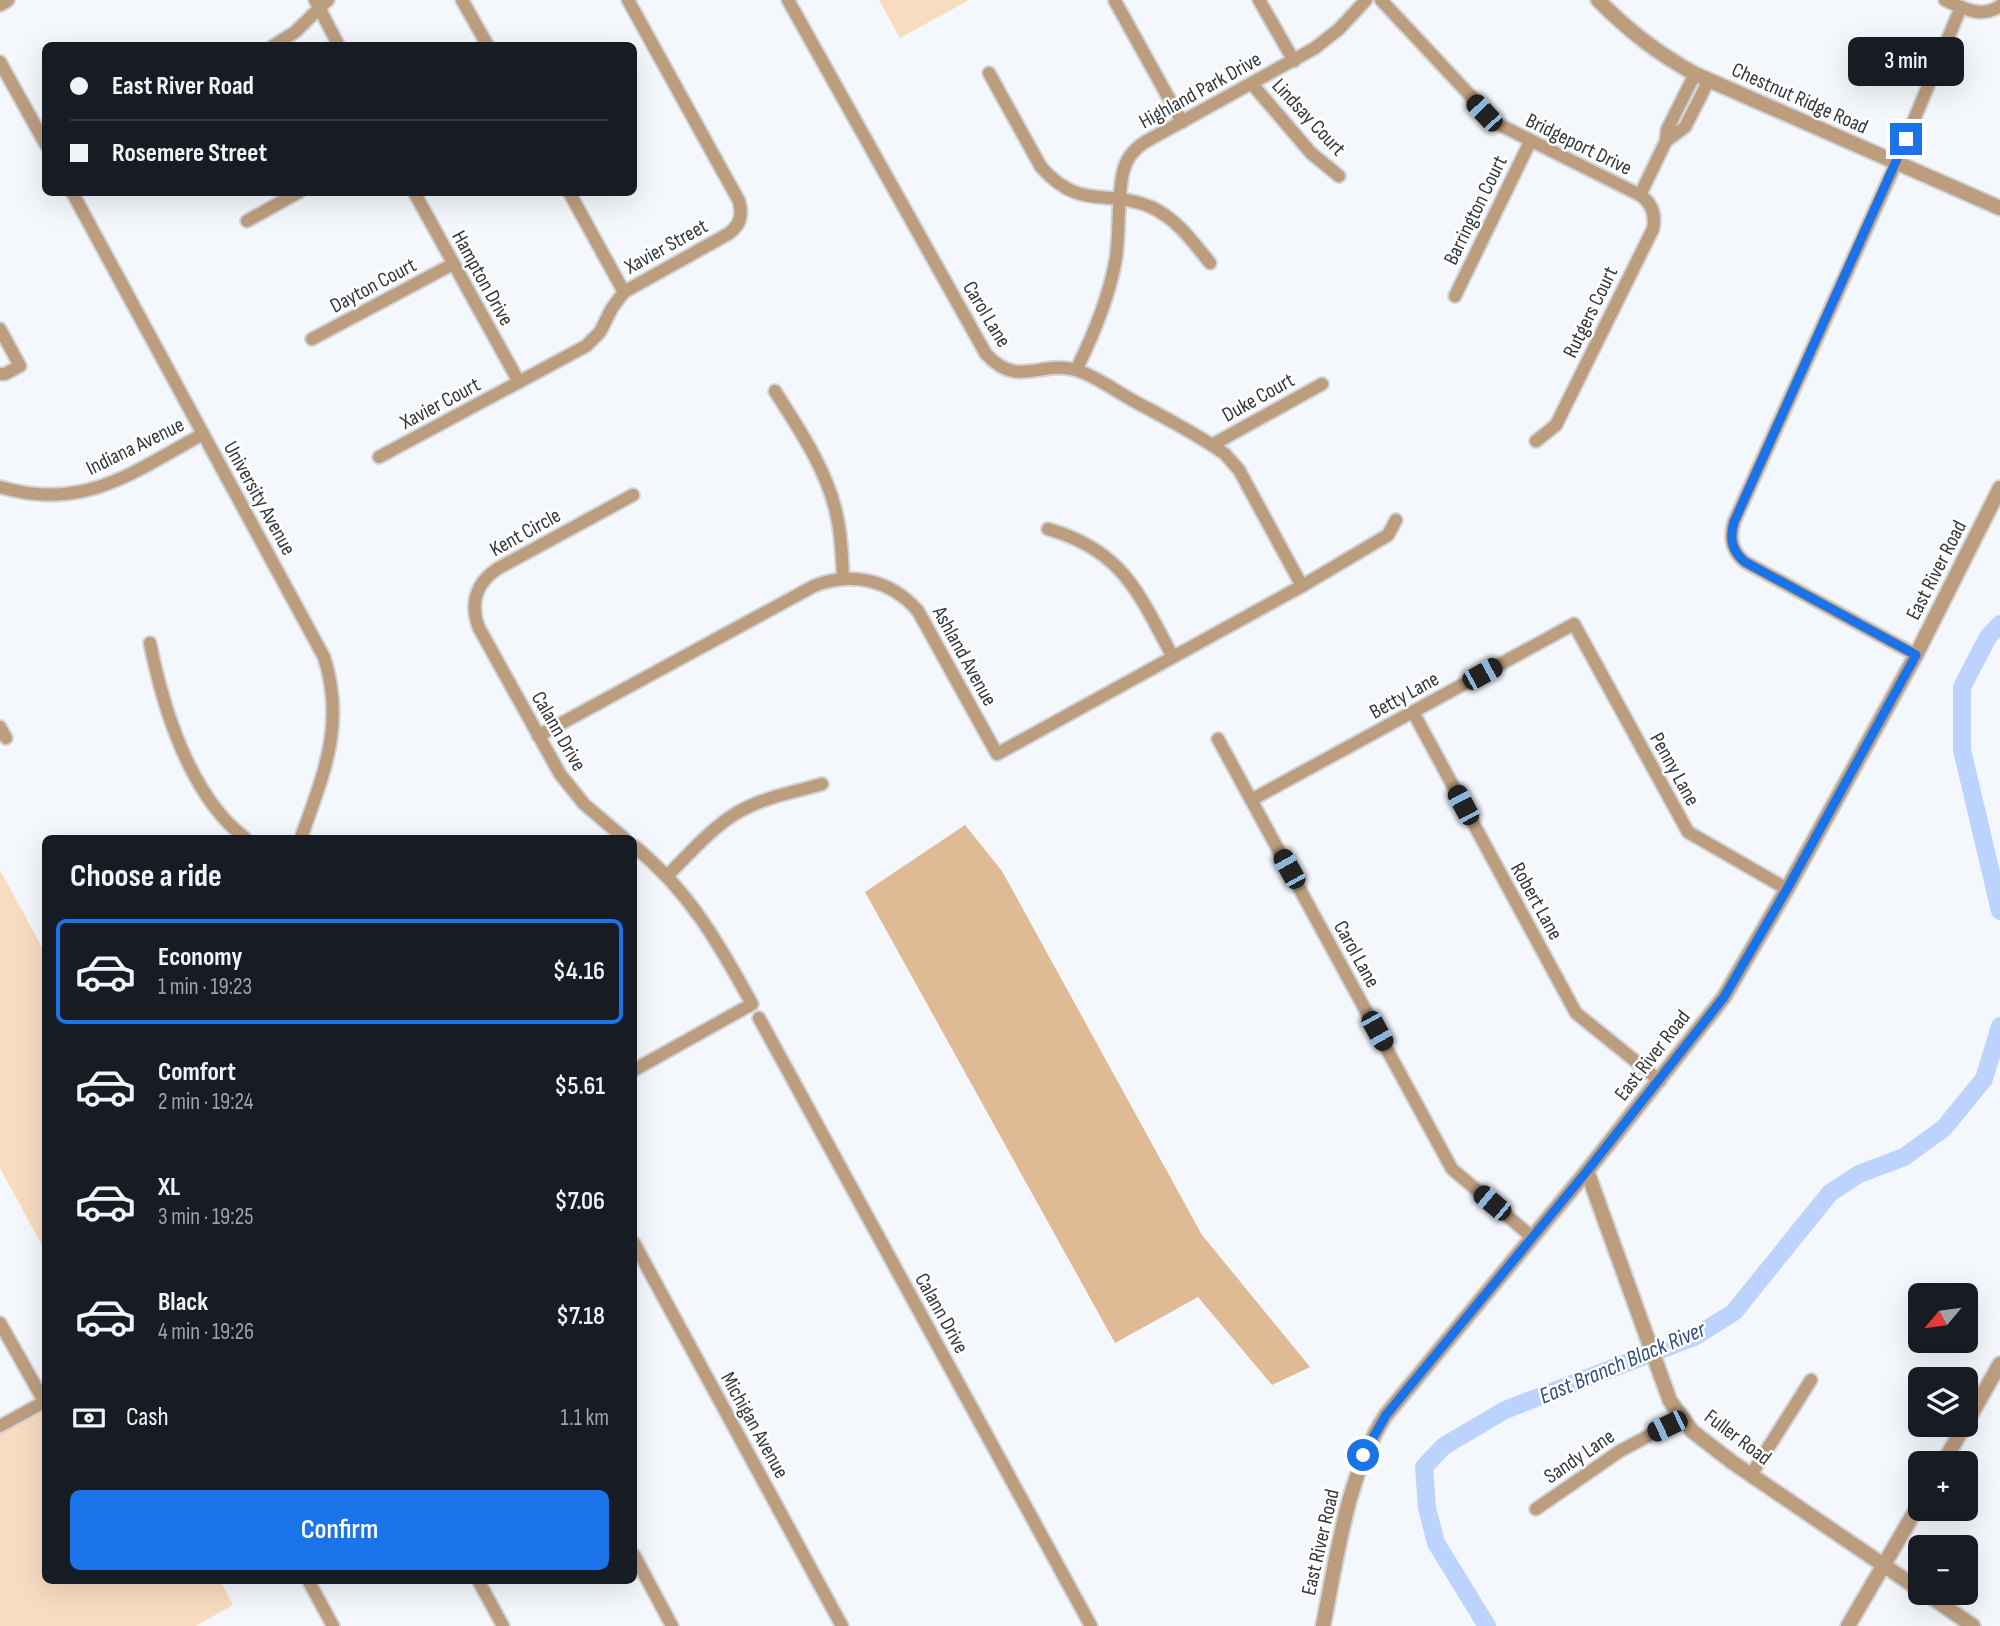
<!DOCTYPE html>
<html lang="en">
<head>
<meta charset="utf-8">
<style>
	:root { --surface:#171b24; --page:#20242c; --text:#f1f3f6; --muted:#9ea1a6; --line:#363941; --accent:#1a73e8 }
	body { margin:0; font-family:"Sofia Sans Condensed",sans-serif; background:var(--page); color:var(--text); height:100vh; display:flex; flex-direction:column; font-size:26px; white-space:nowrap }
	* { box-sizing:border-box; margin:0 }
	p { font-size:23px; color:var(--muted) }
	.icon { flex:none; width:38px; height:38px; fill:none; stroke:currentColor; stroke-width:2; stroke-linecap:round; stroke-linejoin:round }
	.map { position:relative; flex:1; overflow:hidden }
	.side { position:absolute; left:42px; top:835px; width:595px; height:749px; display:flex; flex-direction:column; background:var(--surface); border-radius:10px; box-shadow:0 7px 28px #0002 }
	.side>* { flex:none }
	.hud { position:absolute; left:42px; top:42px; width:595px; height:154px; border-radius:10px; box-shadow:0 7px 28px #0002; display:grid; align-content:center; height:154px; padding:0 28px; background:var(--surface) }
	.needle { width:46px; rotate:241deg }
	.controls { position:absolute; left:1908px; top:1283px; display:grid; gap:14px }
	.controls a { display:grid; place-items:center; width:70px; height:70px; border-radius:10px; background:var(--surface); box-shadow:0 7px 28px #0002; font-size:35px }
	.end { position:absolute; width:32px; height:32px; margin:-16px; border:9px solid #1a73e8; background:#fff; box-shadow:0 0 0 4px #fff }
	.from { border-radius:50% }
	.bubble { position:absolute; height:49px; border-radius:10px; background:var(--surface); box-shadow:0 7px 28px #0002; font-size:23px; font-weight:600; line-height:49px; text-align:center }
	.car { position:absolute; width:21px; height:42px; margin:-21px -10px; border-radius:9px; box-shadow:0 0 5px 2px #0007; background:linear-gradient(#222 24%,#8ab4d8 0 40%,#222 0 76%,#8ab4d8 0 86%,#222 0) }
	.hud b { display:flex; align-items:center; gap:24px; height:66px; font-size:26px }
	.hud b+b { border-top:2px solid var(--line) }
	.hud i { width:18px; height:18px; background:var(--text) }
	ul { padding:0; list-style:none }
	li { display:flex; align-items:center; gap:21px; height:105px; margin:0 14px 10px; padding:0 14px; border:4px solid transparent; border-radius:10px }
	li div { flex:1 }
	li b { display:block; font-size:26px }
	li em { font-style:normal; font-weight:600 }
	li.selected { border-color:var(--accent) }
	li>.icon { width:63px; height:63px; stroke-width:1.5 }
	h2 { padding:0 28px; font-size:32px; line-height:84px }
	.pay { display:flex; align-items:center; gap:18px; height:77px; padding:0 28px; font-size:26px }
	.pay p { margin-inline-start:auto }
	.action { display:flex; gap:14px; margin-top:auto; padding:14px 28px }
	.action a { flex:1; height:80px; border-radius:10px; background:var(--accent); color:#fff; font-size:28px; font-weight:600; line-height:80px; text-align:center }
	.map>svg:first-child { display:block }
	.green { fill:#f8dcc0 }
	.forest { fill:#deba95 }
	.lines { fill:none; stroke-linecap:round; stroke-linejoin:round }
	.river { stroke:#bbd3fd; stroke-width:18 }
	.minor-casing { stroke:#d2d4d9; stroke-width:16 }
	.tertiary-casing { stroke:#d2d4d9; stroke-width:18 }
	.minor { stroke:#bc9d7e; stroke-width:12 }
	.tertiary { stroke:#bc9d7e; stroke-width:14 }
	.route { stroke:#1a73e8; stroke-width:9 }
	.labels { text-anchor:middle; stroke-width:5; stroke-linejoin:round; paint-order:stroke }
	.street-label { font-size:21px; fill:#363739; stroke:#fff }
	.water-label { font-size:23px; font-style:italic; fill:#314e82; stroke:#fff }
</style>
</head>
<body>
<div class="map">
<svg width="2000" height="1626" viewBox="0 0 2000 1626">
	<rect width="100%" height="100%" fill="#f4f7fc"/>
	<g class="green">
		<polygon points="879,0 969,0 900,38"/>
		<polygon points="0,870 45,953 44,1249 0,1168"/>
		<polygon points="45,1408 46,1580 220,1580 233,1605 196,1626 0,1626 0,1434"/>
	</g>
	<polygon class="forest" points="965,825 1002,871 1202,1235 1310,1367 1272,1385 1198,1297 1115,1343 865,892"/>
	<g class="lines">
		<g class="river">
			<polyline points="2000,624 1988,637 1962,687 1962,750 2000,911"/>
			<polyline points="1487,1626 1436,1543 1427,1508 1424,1467 1444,1446 1505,1410 1696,1336 1734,1312 1830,1193 1859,1174 1904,1157 1944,1128 1984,1079 2000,1026"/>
		</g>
		<defs>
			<g id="minor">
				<polyline points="315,0 339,46"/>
				<polyline points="462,0 488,46"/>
				<path d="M788 0 986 354C1018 389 1040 360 1076 370 1096 376 1114 390 1132 400 1163 417 1196 433 1225 454L1239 470 1302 586"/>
				<polyline points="1259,0 1294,61"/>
				<path d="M1381 0 1496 123 1640 195C1652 203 1656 214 1653 229L1556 425 1536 441"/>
				<path d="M1945 0C1963 8 1981 19 2000 6"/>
				<polyline points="1115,1 1182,122"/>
				<polyline points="273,46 295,32 328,0"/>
				<polyline points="0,62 46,145"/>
				<path d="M989 73 1041 167C1081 212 1107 188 1151 207 1177 219 1193 242 1210 263"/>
				<polyline points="1252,84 1311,153 1339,176"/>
				<polyline points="1666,141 1685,127 1709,80"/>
				<path d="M72 192 324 657C346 725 323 775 301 838"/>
				<polyline points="414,192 519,382"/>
				<polyline points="569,192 624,292"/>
				<polyline points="1640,195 1666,141 1667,130 1695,74"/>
				<polyline points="247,221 299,192"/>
				<polyline points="1455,296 1530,142"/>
				<polyline points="0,329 20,366 5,374 0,374"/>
				<polyline points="312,339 453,264"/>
				<path d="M1076 370C1094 334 1109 298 1116 258 1120 230 1117 200 1123 172 1126 159 1134 149 1145 142L1315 48 1339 29 1366 0"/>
				<path d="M775 391C798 428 824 465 835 508 841 531 842 555 843 578"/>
				<polyline points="1212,445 1322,384"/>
				<path d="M379 457 586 346 600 332 612 308 624 292 728 234C740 226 743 215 739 201L628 0"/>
				<path d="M0 487C84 512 133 472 203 434"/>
				<path d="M1048 529C1124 551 1138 593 1173 657"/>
				<path d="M150 643C163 708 190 796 245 838"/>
				<path d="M1916 655 1745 562C1732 551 1729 539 1734 522L1896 163 1961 7"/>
				<polyline points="1413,712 1576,1013 1660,1081"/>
				<polyline points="0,727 6,738"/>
				<path d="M538 736 814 586C852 571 891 580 918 611L997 754 1302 586 1388 535 1396 520"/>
				<polyline points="1218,739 1452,1169 1532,1237"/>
				<polyline points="1251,800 1574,624 1688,832 1787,889"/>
				<path d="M624 838 584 804 560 774 479 628C470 605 475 584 497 569L633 495"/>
				<path d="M634 846C689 891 718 942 752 1004L634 1070"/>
				<path d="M667 876C690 853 712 827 740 811 765 797 795 792 822 784"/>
				<polyline points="759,1018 1091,1626"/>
				<polyline points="634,1243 842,1626"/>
				<polyline points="0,1323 44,1401"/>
				<polyline points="0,1426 46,1401"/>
				<polyline points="1751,1475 1811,1380"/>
				<polyline points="1536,1509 1620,1451 1682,1418"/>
				<polyline points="634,1555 672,1626"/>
				<polyline points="308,1580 333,1626"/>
				<polyline points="478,1580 503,1626"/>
			</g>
			<g id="tertiary">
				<path d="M1598 0C1629 31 1657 53 1695 74L2000 208"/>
				<polyline points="0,4 7,0"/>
				<polyline points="1587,1171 1670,1401 1692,1431 1732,1462 1920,1590"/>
				<polyline points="1943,1463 2000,1364"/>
				<polyline points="1924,1592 1973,1626"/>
				<path d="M1323 1626C1337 1557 1347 1474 1386 1415L1587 1171 1724 997 1787 889 1916 655 2000 488"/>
				<polyline points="1848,1626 1920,1503"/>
			</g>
		</defs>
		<use href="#minor" class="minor-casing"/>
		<use href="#tertiary" class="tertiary-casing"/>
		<use href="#minor" class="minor"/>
		<use href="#tertiary" class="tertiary"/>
	</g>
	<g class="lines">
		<path class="route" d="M1363 1455 1386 1415 1587 1171 1724 997 1787 889 1916 655 1745 562C1732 551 1729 539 1734 522L1906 139"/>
	</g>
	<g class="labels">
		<g class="street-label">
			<text transform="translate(1200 90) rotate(-29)" y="7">Highland Park Drive</text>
			<text transform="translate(1800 98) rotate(24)" y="7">Chestnut Ridge Road</text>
			<text transform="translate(1309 117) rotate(47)" y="7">Lindsay Court</text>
			<text transform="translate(1579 144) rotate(26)" y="7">Bridgeport Drive</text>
			<text transform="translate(1475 210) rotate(-64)" y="7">Barrington Court</text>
			<text transform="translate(666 246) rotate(-29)" y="7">Xavier Street</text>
			<text transform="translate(483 278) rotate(61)" y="7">Hampton Drive</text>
			<text transform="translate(373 285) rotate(-28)" y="7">Dayton Court</text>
			<text transform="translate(1590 312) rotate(-64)" y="7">Rutgers Court</text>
			<text transform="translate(987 314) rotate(59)" y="7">Carol Lane</text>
			<text transform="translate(1258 397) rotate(-29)" y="7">Duke Court</text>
			<text transform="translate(440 403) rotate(-28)" y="7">Xavier Court</text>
			<text transform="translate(135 446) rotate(-26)" y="7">Indiana Avenue</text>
			<text transform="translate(260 498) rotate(61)" y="7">University Avenue</text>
			<text transform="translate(525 532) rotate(-29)" y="7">Kent Circle</text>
			<text transform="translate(1936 570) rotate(-63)" y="7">East River Road</text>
			<text transform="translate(965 656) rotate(61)" y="7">Ashland Avenue</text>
			<text transform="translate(1404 695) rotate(-29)" y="7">Betty Lane</text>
			<text transform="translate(559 731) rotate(60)" y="7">Calann Drive</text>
			<text transform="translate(1675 769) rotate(61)" y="7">Penny Lane</text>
			<text transform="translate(1537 901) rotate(61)" y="7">Robert Lane</text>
			<text transform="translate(1357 954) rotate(61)" y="7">Carol Lane</text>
			<text transform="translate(1652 1055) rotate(-52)" y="7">East River Road</text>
			<text transform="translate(942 1313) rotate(61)" y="7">Calann Drive</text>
			<text transform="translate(755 1425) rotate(61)" y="7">Michigan Avenue</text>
			<text transform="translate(1738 1437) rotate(37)" y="7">Fuller Road</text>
			<text transform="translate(1579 1456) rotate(-34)" y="7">Sandy Lane</text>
			<text transform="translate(1320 1542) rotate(-77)" y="7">East River Road</text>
		</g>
		<g class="water-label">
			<text transform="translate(1622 1362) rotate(-23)" y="8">East Branch Black River</text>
		</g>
	</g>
</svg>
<div class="controls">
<a><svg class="needle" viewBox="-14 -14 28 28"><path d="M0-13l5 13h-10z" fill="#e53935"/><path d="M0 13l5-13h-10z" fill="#9ea1a6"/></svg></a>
<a><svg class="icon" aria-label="layers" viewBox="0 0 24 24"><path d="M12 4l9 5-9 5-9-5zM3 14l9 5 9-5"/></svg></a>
<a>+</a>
<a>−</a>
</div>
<i class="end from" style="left:1363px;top:1455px"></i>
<i class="end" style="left:1906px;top:139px"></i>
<div class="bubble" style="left:1848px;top:37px;width:116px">3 min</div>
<i class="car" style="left:1484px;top:113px;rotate:317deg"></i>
<i class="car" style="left:1482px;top:674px;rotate:61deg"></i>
<i class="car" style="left:1463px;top:805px;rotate:332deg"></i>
<i class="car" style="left:1289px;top:869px;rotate:331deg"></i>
<i class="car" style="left:1377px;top:1031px;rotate:151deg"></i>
<i class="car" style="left:1492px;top:1203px;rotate:310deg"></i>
<i class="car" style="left:1667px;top:1426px;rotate:244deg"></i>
<div class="hud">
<b><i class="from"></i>East River Road</b>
<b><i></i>Rosemere Street</b>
</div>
<section class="side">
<h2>Choose a ride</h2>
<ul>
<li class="selected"><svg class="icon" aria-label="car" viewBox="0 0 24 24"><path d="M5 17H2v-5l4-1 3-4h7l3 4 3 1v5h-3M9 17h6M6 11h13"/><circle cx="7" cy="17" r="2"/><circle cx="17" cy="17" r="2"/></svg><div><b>Economy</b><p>1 min · 19:23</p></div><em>$4.16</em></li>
<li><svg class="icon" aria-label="car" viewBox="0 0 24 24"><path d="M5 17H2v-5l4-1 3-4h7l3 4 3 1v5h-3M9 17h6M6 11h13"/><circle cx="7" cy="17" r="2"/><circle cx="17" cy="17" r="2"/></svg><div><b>Comfort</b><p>2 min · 19:24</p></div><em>$5.61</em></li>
<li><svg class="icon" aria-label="car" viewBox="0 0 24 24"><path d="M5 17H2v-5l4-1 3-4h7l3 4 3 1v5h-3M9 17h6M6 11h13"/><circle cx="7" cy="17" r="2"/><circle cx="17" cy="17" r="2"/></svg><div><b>XL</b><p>3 min · 19:25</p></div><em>$7.06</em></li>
<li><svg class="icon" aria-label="car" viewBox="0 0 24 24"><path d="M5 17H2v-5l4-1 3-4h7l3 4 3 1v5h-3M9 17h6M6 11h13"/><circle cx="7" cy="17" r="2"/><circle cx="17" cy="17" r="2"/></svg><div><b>Black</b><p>4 min · 19:26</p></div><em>$7.18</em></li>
</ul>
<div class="pay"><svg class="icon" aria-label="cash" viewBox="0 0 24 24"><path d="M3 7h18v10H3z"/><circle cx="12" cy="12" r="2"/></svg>Cash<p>1.1 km</p></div>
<div class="action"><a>Confirm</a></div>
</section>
</div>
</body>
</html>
